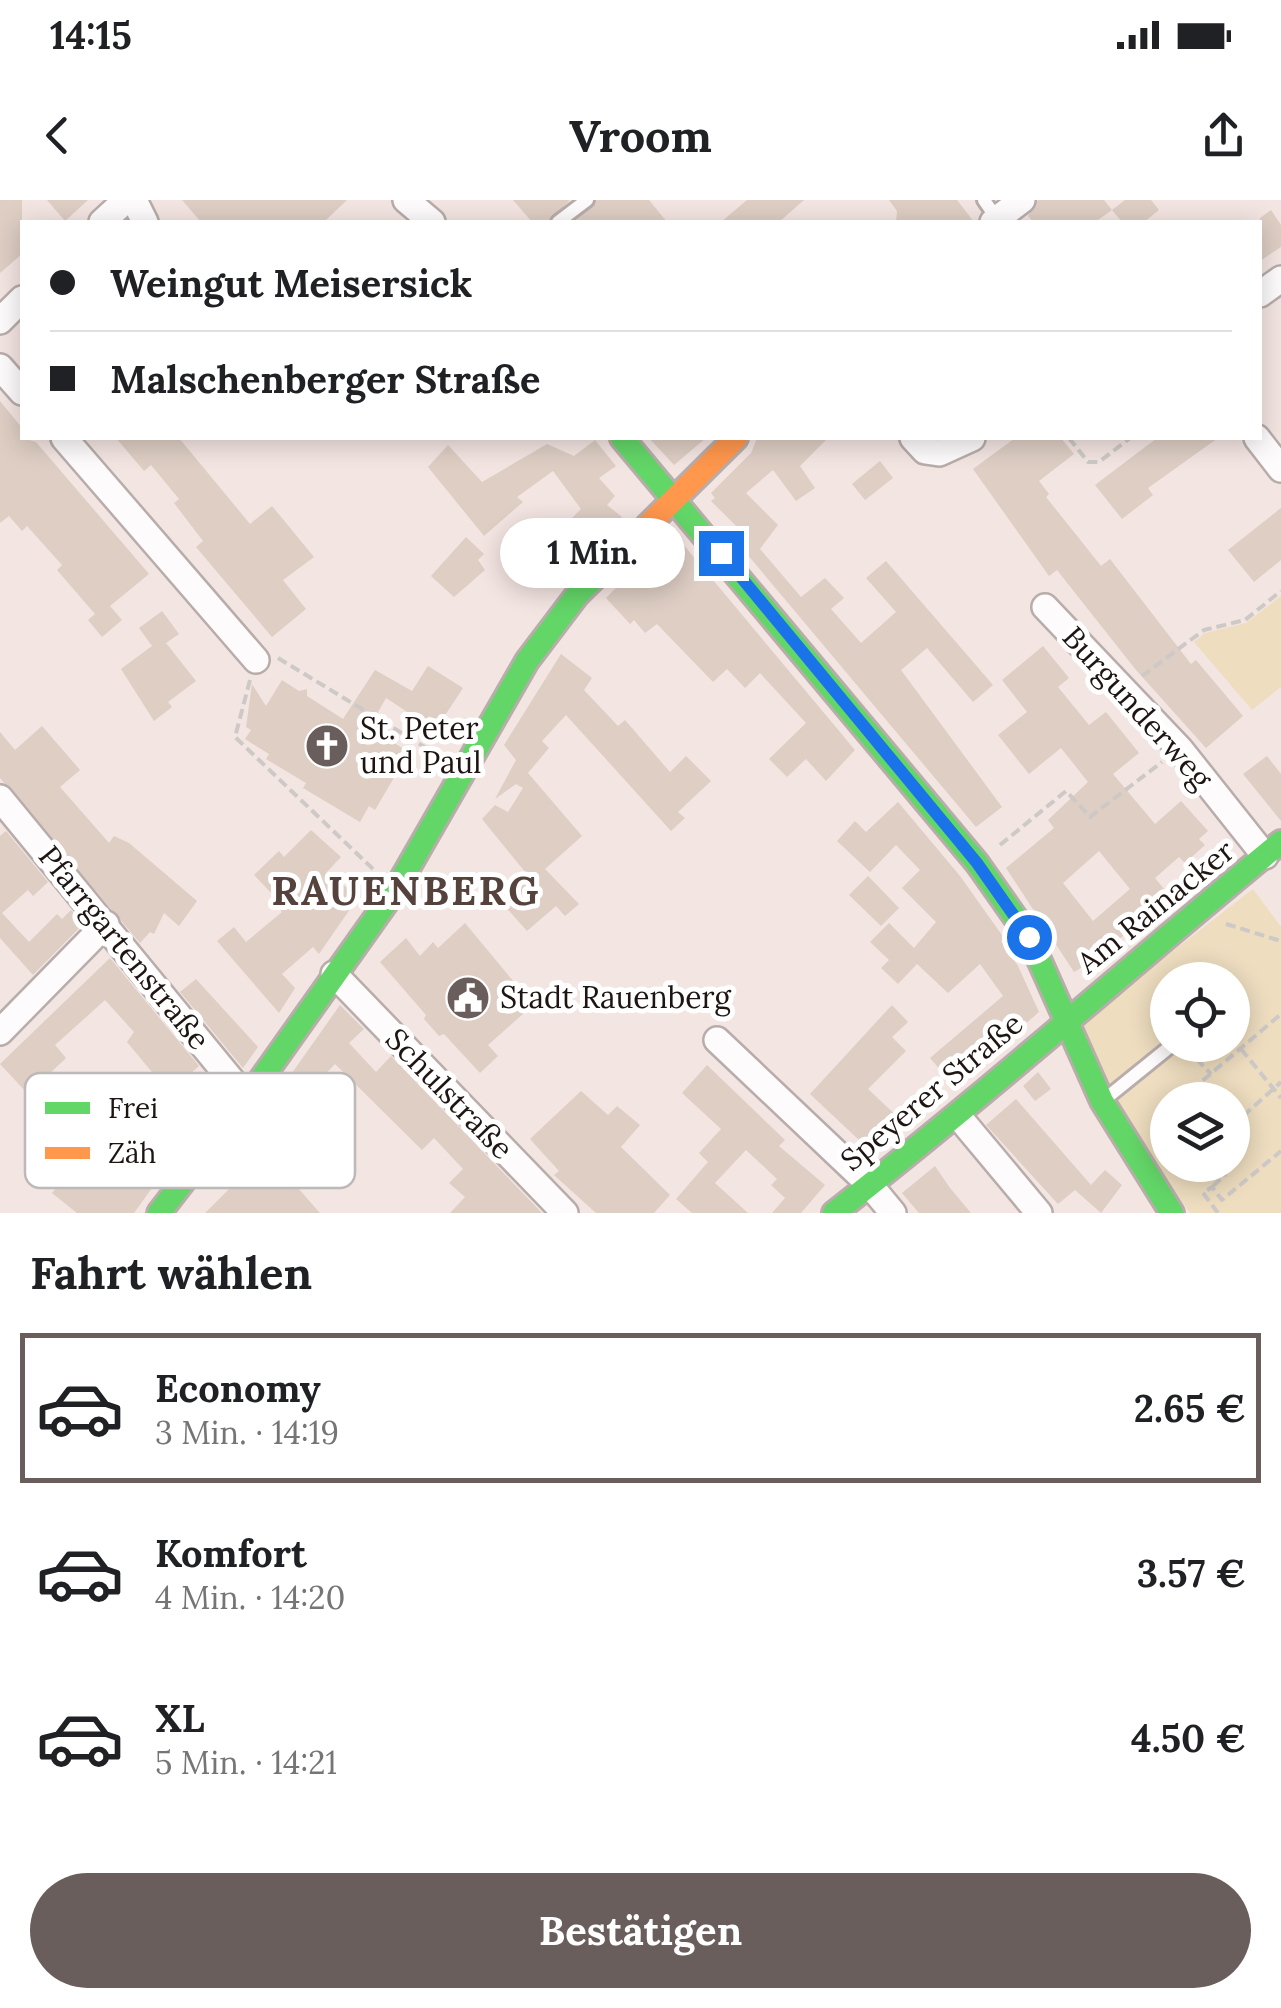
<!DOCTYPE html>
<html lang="de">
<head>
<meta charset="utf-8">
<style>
	:root { --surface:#fff; --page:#f2f2f2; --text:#202124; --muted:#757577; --line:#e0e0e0; --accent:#695e5b }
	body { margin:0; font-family:Lora,serif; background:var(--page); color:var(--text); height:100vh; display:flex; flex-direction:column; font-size:38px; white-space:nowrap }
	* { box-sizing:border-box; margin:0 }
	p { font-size:32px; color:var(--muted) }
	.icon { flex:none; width:55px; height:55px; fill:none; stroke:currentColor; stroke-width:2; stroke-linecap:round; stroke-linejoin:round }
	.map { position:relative; height:1013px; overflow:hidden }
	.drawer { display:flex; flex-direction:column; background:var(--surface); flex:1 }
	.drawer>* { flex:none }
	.hud { position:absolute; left:20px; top:20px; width:1242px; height:220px; border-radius:0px; box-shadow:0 5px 25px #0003; display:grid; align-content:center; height:220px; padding:0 30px; background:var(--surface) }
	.tools { position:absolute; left:1150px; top:762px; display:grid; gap:20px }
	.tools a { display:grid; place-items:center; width:100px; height:100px; border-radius:50%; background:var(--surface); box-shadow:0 5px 25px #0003; font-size:50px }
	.end { position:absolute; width:45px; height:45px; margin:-22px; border:12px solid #1a73e8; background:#fff; box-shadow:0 0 0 5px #fff }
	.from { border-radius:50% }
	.bubble { position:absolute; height:70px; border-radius:35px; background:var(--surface); box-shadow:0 5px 25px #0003; font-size:32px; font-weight:700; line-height:70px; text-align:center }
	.hud b { display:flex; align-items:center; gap:35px; height:95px; font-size:38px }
	.hud b+b { border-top:2px solid var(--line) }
	.hud i { width:25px; height:25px; background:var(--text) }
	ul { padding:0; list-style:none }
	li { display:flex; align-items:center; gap:30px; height:150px; margin:0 20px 15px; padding:0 10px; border:5px solid transparent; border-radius:0px }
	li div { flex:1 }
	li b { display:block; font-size:38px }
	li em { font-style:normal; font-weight:700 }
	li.on { border-color:var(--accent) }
	li>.icon { width:90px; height:90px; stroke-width:1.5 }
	h2 { padding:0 30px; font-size:45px; line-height:120px }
	.action { display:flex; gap:20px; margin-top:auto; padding:20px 30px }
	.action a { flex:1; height:115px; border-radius:60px; background:var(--accent); color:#fff; font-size:40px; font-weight:700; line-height:115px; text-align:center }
	.status { display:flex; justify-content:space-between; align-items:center; height:70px; padding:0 50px; background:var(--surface); direction:ltr }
	.status svg { height:28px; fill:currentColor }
	header { display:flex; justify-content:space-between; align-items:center; height:130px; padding:0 30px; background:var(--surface); font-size:45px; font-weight:700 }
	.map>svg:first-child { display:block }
	.green { fill:#eeddbf; fill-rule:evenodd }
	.building { fill:#decec4; fill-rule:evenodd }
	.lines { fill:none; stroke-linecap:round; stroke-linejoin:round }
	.lane-casing { stroke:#b8adab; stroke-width:18 }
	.street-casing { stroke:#b8adab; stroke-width:30 }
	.fast-casing { stroke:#b8adab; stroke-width:28 }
	.slow-casing { stroke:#b8adab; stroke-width:28 }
	.path { stroke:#cdc9c7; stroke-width:4; stroke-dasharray:10 5; stroke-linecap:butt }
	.lane { stroke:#fdfbfb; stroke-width:12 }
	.street { stroke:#fdfbfb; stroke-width:25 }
	.fast { stroke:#63d668; stroke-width:22 }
	.slow { stroke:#ff974d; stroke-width:22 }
	.route { stroke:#1a73e8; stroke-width:12 }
	.labels { text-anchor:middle; stroke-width:10; stroke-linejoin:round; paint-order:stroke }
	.street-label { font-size:30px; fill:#1e1513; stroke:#fff }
	.poi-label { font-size:30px; fill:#1e1513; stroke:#fff; text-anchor:start }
	.district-label { font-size:40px; font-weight:bold; letter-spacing:2.5px; fill:#56423d; stroke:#fff }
	.key { fill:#fff; stroke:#bcb9b8; stroke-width:2.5 }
	.key-label { font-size:28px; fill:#1e1513 }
</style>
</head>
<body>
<div class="status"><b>14:15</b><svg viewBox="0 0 49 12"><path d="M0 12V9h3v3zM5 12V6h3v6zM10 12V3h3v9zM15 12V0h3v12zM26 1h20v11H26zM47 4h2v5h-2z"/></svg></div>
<header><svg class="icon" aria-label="back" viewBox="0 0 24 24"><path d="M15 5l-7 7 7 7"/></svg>Vroom<svg class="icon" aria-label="share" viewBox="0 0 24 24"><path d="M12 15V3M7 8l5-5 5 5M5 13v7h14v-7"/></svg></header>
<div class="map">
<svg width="1281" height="1013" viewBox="0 0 1281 1013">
	<rect width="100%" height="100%" fill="#f3e5e2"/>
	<g class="green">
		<polygon points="1281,396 1281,487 1252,510 1194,442 1205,433 1246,423"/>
		<path d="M1253 689 1281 727V1013H1190L1130 927 1080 823ZM1168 780H1232V845H1168ZM1168 900H1232V965H1168Z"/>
	</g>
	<g class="building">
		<polygon points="0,0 22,0 22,54 0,73"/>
		<polygon points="47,0 88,0 65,21"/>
		<polygon points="182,0 347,0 324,22 201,22"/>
		<polygon points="513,0 570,0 548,22 532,22"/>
		<polygon points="597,0 649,0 667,22 574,22"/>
		<polygon points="747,0 804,0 779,22 721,22"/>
		<polygon points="889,0 957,0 974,22 896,22 897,11"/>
		<polygon points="1038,0 1104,0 1112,10 1095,22 1033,22 1028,16"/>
		<polygon points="1125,0 1151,0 1159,10 1144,22 1122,22 1112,10"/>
		<polygon points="1271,10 1281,25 1281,47 1260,61 1260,18"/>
		<polygon points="0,201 22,228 22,238 36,242 149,374 110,406 122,420 102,437 88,420 95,414 57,370 62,365 27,326 22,331 9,316 0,323"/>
		<polygon points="116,238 179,238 250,324 272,306 314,357 283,380 306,409 272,437 196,347 203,341 174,303 179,299 151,265 144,271"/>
		<polygon points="649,238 706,238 674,265"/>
		<polygon points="757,238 828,238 800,266 815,288 796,301 773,270 746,293 778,325 760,349 801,397 825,378 844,398 831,409 861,443 896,412 866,378 886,361 993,485 973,502 927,448 901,470 1002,607 976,627 736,341 745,335 711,301 715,298 711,293 751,253"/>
		<polygon points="1015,238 1061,238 1074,254 1039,281 1049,294 1046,297 1101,366 1110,359 1191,464 1196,460 1243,516 1206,548 1136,470 1057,370 1049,376 973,269"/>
		<polygon points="1157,238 1218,238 1148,288 1153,295 1122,319 1095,285"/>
		<polygon points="595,240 616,266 599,278 615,296 607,305 622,317 589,354 561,329 581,309 553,271 517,297 523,302 484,336 428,267 448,245 482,282 547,244 574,256"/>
		<polygon points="880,261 893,278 865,300 852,284"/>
		<polygon points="1281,308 1281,360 1254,382 1228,350"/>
		<polygon points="672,331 855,550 826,581 806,559 787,577 769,559 806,523 760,473 745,488 727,469 713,482 657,424 645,433 634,420 630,424 606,398"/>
		<polygon points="466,337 484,354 478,360 485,370 454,397 431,376"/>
		<polygon points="162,411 179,434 166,443 196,481 168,502 172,507 154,521 121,469 152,446 139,428"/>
		<path d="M1043 446 1069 478 1058 487 1089 525 1106 512 1139 553 1113 574 1155 624 1181 601 1208 631 1199 639 1205 645 1185 663 1179 657 1155 678 1173 700 1147 721 1143 717 1103 755 1074 772 1006 668 1054 628 1048 620 1088 582 1061 548 1029 574 998 535 1027 512 1002 480ZM1099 651 1130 689 1093 721 1063 683Z"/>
		<polygon points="561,454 592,478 584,490 618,526 625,520 670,572 686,556 711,581 678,612 685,618 671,631 566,515 542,541 549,548 528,573 582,636 545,669 579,704 565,716 556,706 527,731 501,702 530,678 482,619 495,605 508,612 523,588 516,584 495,599 516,560 504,545"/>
		<polygon points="428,466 463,488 440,523 429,516 424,523 386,498 369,528 409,552 375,610 369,606 360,622 303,588 306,583 266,559 269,554 245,539 251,530 246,527 252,484 266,506 282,480 299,491 307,489 307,496 343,519 375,470 412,491"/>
		<polygon points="42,526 80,570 60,587 109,643 114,636 129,643 197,701 179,726 164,713 154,734 150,732 140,743 0,578 0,532 15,550"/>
		<polygon points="1267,556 1281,574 1281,621 1243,574"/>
		<polygon points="898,602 960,676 1004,738 1001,741 1018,766 1039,812 954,886 930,858 1003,796 980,764 948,793 917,764 898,784 881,768 889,760 870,742 889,723 914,748 936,722 902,688 920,670 896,645 870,672 837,641 855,621 866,632"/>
		<polygon points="311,630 341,657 326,673 359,696 319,754 313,747 282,774 295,788 279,813 217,741 234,727 246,742 282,712 274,703 277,699 254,675 279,651 284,657"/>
		<polygon points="6,631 48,682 33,696 28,690 2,713 29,742 57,714 62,719 71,710 83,724 33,775 0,738 0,636"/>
		<polygon points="868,676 899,708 881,726 849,695"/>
		<polygon points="465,723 533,805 488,845 498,856 480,873 444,834 439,836 424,819 426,815 380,762 406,738 420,756 433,742 438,748"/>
		<polygon points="110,758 199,866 190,874 221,898 207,916 148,875 152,872 127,842 134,832 105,800 55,845 66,858 28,894 0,864"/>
		<polygon points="196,779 258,847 243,868 180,792"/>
		<polygon points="340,805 364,829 349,843 376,872 391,856 542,1013 450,1013 465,997 449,983 463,969 434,938 422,950 335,864 282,919 270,904"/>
		<polygon points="892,805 908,822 892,837 906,851 868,889 904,923 874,954 810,894"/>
		<polygon points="707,865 785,940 779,946 825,985 801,1013 772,1013 785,998 771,985 777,979 746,950 715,983 748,1013 692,1013 676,999 708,962 699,953 721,929 682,893"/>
		<polygon points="1038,872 1051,889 1035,901 1023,886"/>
		<polygon points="581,891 608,915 617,906 640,925 621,947 670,995 654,1013 596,1013 554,975 559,971 530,939"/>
		<polygon points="1016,899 1091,985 1105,970 1122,985 1101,1013 1075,990 1058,1004 986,925"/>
		<polygon points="131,908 182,946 134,1013 77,1013 52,993 81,956 103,974 127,937 112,927"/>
		<polygon points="253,926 266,941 272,936 287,946 274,961 320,1013 205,1013 243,975 226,961"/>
		<polygon points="935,966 950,988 971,1013 919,1013 902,993"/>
	</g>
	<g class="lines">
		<defs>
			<g id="lane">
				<polyline points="984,0 997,19"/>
				<polyline points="558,22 587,0"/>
				<polyline points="1104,900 1172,845"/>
			</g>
			<g id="street">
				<polyline points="134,0 145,22"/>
				<polyline points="406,0 432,22"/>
				<polyline points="102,22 126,0"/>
				<polyline points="993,22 1022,0"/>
				<polyline points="1260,94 1281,79"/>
				<polyline points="0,121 22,99"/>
				<polyline points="0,167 22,192"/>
				<polyline points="64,238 256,460"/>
				<polyline points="913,238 925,251 939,253 972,238"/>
				<polyline points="1257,238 1281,269"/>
				<polyline points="1045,407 1180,549 1265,656"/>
				<polyline points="0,598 247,899"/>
				<polyline points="334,774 565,1013"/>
				<polyline points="0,832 106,724"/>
				<polyline points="717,840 869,984 893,1013"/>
				<polyline points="958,916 1039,1013"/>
			</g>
			<g id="fast">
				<polyline points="622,238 977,663 1029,737 1102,901 1172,1013"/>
				<polyline points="159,1013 247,899 396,689 527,461 577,395 623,350"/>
				<path d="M834 1013C987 894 1131 765 1281 642"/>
			</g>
			<polyline id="slow" points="623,350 736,238"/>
		</defs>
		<use href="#lane" class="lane-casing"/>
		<use href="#street" class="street-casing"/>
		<use href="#fast" class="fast-casing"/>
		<use href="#slow" class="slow-casing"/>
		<g class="path">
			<polyline points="1069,238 1088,262 1099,262 1130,238"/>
			<polyline points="278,458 441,557"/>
			<polyline points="1142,476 1204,430 1245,420 1281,391"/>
			<polyline points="250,480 235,537 373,669"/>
			<polyline points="1000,645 1066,591 1090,617 1162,562"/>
			<polyline points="1226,724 1281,741"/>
			<polyline points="1186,848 1211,874"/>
			<polyline points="1241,849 1281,898"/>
			<polyline points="1180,900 1281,814"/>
			<polyline points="1168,909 1154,919 1168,939"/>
			<polyline points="1232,926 1281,882"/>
			<polyline points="1186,966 1187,965"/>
			<polyline points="1213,986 1225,975 1215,965"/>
			<polyline points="1218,1013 1203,993 1212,987 1222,1000 1281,951"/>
		</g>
		<use href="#lane" class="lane"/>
		<use href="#street" class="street"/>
		<use href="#fast" class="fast"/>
		<use href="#slow" class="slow"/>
	</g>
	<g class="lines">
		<polyline class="route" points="721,353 977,663 1029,737"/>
	</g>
	<defs>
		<symbol id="church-disc" viewBox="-11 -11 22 22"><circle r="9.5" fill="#695e5b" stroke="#fff"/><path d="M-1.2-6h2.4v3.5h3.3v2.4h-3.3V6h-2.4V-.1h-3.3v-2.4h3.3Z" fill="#fff"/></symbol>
		<symbol id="civic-disc" viewBox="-11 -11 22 22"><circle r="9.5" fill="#695e5b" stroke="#fff"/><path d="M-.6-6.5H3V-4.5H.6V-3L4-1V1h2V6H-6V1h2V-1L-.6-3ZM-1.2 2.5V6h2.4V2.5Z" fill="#fff"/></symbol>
	</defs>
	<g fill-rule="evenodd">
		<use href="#church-disc" x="302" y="521" width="50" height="50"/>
		<use href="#civic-disc" x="443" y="773" width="50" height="50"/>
	</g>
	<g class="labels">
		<g class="street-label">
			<text transform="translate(1137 508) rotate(48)" y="10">Burgunderweg</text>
			<text transform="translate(1156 707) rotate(-39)" y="10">Am Rainacker</text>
			<text transform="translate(124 748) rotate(51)" y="10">Pfarrgartenstraße</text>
			<text transform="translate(932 892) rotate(-40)" y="10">Speyerer Straße</text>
			<text transform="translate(449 894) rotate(46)" y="10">Schulstraße</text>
		</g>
		<g class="poi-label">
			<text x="360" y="539">St. Peter<tspan x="360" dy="34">und Paul</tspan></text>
			<text x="500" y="808">Stadt Rauenberg</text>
		</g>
		<g class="district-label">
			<text x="406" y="705">RAUENBERG</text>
		</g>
	</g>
	<rect x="25" y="873" width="330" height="115" rx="15" class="key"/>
	<rect x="45" y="902" width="45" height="12" fill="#63d668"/>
	<rect x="45" y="947" width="45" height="12" fill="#ff974d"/>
	<g class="key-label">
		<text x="108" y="918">Frei</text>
		<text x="108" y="963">Zäh</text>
	</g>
</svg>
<div class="tools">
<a><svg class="icon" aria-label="locate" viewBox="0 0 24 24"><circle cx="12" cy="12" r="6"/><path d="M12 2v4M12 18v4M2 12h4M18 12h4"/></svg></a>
<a><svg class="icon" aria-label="layers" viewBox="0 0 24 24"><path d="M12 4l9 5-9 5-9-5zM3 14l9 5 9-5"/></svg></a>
</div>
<i class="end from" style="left:1029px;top:737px"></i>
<i class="end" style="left:721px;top:353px"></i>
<div class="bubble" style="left:500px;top:318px;width:185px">1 Min.</div>
<div class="hud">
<b><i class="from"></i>Weingut Meisersick</b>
<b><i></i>Malschenberger Straße</b>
</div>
</div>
<section class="drawer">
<h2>Fahrt wählen</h2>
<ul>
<li class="on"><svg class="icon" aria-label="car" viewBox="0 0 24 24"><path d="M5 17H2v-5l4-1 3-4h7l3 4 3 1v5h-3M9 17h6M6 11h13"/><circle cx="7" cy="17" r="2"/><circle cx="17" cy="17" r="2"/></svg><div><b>Economy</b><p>3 Min. · 14:19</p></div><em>2.65 €</em></li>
<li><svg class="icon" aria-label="car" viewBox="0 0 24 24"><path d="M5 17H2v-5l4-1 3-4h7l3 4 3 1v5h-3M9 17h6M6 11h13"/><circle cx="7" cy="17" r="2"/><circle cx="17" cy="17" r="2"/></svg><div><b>Komfort</b><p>4 Min. · 14:20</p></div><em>3.57 €</em></li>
<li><svg class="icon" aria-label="car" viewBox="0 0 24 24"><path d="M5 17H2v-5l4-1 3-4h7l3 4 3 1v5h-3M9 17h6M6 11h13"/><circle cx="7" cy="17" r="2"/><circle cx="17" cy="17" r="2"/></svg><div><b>XL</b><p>5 Min. · 14:21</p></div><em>4.50 €</em></li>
</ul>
<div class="action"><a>Bestätigen</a></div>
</section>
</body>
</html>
